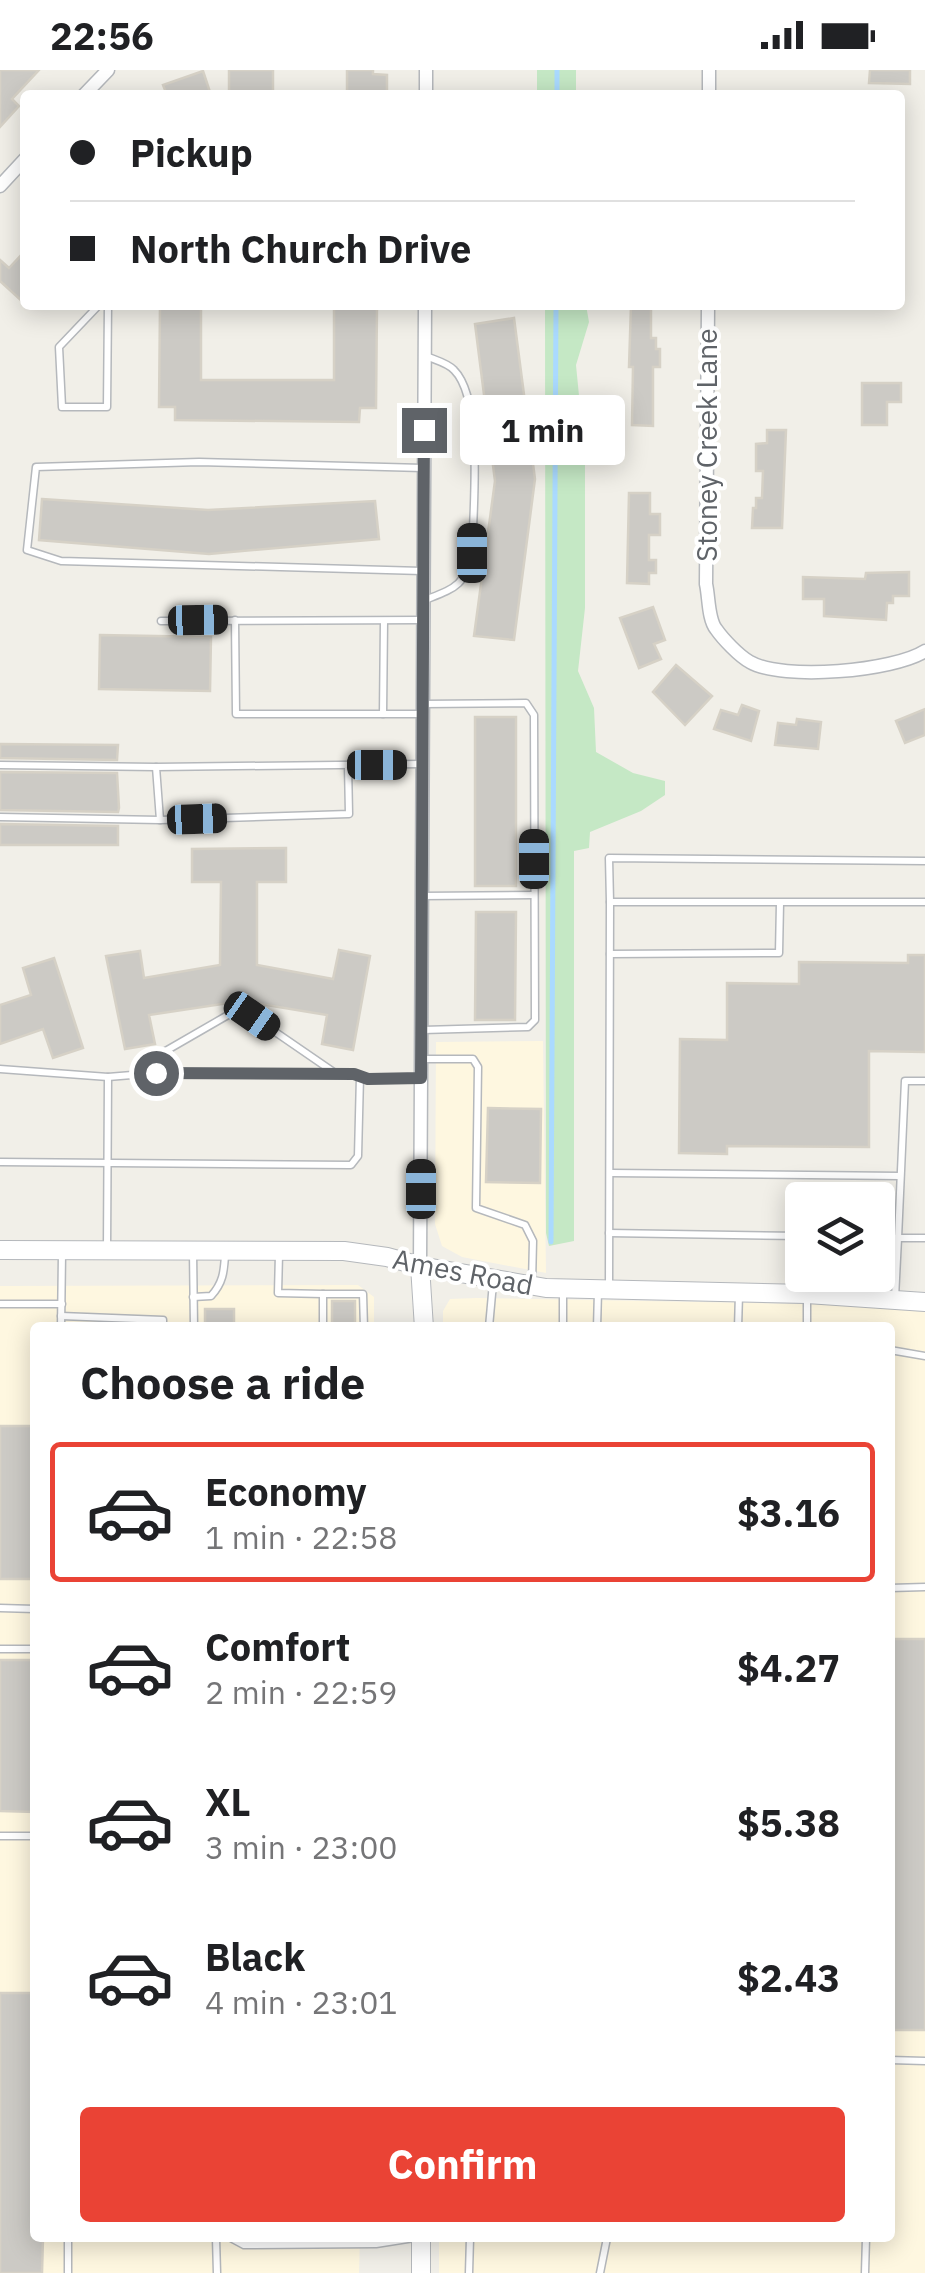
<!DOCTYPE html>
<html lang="en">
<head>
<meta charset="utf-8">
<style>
	:root { --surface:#fff; --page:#f2f2f2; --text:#202124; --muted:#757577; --line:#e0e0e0; --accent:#ea4335 }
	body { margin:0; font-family:"IBM Plex Sans",sans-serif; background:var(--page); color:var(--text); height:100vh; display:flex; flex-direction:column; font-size:38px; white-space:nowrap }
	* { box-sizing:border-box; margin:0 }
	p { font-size:32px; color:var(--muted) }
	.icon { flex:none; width:55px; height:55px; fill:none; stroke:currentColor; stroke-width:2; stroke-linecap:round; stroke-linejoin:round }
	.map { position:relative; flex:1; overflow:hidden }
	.sheet { position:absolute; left:30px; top:1252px; width:865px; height:920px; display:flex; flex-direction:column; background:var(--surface); border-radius:10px; box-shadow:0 5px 25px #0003 }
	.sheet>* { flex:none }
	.top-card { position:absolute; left:20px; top:20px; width:885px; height:220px; border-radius:10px; box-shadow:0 5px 25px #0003; display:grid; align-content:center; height:220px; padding:0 50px; background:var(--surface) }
	.fabs { position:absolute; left:785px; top:1112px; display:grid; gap:20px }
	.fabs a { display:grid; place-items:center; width:110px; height:110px; border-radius:10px; background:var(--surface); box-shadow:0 5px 25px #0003; font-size:50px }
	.end { position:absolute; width:45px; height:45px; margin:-22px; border:12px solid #5f6368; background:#fff; box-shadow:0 0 0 5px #fff }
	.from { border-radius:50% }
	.bubble { position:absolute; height:70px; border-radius:10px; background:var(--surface); box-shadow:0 5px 25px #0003; font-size:32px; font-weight:700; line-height:70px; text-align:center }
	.car { position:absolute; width:30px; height:60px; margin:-30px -15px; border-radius:12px; box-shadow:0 0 8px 2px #0007; background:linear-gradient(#222 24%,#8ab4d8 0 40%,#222 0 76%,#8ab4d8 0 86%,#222 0) }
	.top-card b { display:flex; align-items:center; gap:35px; height:95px; font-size:38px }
	.top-card b+b { border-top:2px solid var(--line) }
	.top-card i { width:25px; height:25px; background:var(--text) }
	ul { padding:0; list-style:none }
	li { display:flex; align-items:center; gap:30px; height:140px; margin:0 20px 15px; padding:0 30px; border:5px solid transparent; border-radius:10px }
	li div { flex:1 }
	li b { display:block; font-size:38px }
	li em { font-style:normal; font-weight:700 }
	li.current { border-color:var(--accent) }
	li>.icon { width:90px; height:90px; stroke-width:1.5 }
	h2 { padding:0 50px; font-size:45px; line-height:120px }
	.primary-button { display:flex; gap:20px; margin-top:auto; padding:20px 50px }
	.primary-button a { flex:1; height:115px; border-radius:10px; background:var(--accent); color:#fff; font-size:40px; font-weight:700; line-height:115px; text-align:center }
	.status { display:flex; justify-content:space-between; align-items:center; height:70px; padding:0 50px; background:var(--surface); direction:ltr }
	.status svg { height:28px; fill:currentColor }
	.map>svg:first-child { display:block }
	.commercial { fill:#fef7e0 }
	.green { fill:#c5e8c5 }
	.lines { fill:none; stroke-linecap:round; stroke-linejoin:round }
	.stream { stroke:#aadaff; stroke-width:5 }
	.building { fill:#cccac5; stroke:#d6d1c6; stroke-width:2.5 }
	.service-casing { stroke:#b5b8bc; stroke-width:9 }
	.minor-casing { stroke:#b5b8bc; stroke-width:15 }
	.tertiary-casing { stroke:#b5b8bc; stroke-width:20 }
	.service { stroke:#fff; stroke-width:6 }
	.minor { stroke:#fff; stroke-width:12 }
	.tertiary { stroke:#fff; stroke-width:18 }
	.route { stroke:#5f6368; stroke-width:12 }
	.labels { text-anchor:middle; stroke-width:8; stroke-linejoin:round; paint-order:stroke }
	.street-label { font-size:28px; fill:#5f6368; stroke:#fff }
</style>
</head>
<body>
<div class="status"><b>22:56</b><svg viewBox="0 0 49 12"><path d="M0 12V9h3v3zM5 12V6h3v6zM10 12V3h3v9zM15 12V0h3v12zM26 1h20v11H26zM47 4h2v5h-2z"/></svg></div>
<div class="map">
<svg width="925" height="2203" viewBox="0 0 925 2203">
	<rect width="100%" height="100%" fill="#f1efe8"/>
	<g class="commercial">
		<polygon points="543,971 546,1203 462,1187 442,1176 435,1154 436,972"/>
		<polygon points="358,1215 374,1227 374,1257 35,1258 35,2168 360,2168 359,2203 0,2203 0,1216"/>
		<polygon points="477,1228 855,1235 925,1242 925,2203 439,2203 439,2168 890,2168 890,1258 443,1257 443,1241 450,1229"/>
	</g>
	<g class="green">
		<rect x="537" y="0" width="39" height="25"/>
		<polygon points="545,235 586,235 589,252 576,295 585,387 585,538 578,601 594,638 596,682 633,703 665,711 665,725 641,741 590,762 589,778 574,781 574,1171 549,1176 546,1163"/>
	</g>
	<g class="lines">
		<g class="stream">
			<polyline points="557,25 557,0"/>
			<polyline points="551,1172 556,235"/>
		</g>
	</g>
	<g class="building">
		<polygon points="0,0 39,0 12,29 19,36 0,57"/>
		<rect x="229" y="0" width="44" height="25"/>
		<polygon points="347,0 373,0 373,4 387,5 387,25 347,25"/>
		<polygon points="870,0 910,0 910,14 869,13"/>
		<polygon points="203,1 211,25 167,25 163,15"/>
		<polygon points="25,181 25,234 0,211 0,190 9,198"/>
		<polygon points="160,235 201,235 201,310 334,310 334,235 377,235 376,338 360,338 359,352 175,350 175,337 159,337"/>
		<polygon points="631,235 651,235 651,268 656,268 656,279 660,279 660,297 653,297 653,356 632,355 633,297 629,297"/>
		<polygon points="514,248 535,409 514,570 474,566 495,411 475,254"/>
		<polygon points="862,313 901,313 901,332 887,332 887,355 862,355"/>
		<polygon points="767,360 786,360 782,458 752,458 753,438 756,438 756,428 762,428 763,401 756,401 756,374 767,373"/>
		<polygon points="629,423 650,423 650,444 660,444 660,465 649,465 649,490 656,490 656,503 649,503 649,514 627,513"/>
		<polygon points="42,429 208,440 375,431 379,469 209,484 39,470"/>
		<polygon points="909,502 909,526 893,526 893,533 887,533 886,550 824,546 824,529 803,529 803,507 865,509 866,503"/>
		<polygon points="653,537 665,570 654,574 661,589 639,598 620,548"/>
		<polygon points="100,565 211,567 210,621 99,619"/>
		<polygon points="676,595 712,626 685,655 653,622"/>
		<polygon points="742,635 759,641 751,671 714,659 721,640 738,645"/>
		<polygon points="925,639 925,665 905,673 896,651"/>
		<rect x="475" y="647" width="41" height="169"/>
		<polygon points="797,649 821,652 818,679 775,675 778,653 796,655"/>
		<polygon points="0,674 118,675 117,690 0,688"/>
		<polygon points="0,702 117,703 119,738 118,742 0,740"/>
		<polygon points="0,754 118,756 118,775 0,775"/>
		<polygon points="286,778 286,812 257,812 257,895 333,909 339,880 370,886 353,980 322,974 327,945 242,931 149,945 155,974 125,979 106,886 140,881 144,908 220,895 221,812 192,812 192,779"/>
		<polygon points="476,842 516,842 515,950 475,950"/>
		<polygon points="908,885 925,885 925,982 869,981 869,1077 727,1076 727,1084 679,1083 680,969 727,970 727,913 799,914 799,892 908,893"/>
		<polygon points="54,888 83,978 53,988 43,959 0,974 0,935 31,925 23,898"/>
		<polygon points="488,1038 541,1039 540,1113 486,1112"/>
		<rect x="332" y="1231" width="23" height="27"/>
		<rect x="205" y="1239" width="29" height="19"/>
		<polygon points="0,1356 32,1356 33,1509 0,1509"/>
		<rect x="890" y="1569" width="35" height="391"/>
		<polygon points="0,1590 35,1590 35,1742 0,1741"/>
		<polygon points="0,1923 35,1923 35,2168 43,2168 42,2203 0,2203"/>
	</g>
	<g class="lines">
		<defs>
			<g id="service">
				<polyline points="99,235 59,277 62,337 107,337 108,235"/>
				<polyline points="422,501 61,491 27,480 36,397 199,392 423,398"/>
				<path d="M425 530C455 518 465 516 472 483 473 439 484 330 454 300 448 293 435 290 426 286"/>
				<polyline points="235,550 236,644 422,644"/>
				<polyline points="161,551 422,550"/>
				<polyline points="383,644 384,551"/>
				<polyline points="0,695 156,697"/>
				<polyline points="348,695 349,744 160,750 156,697 421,694"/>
				<polyline points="0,747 160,750"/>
				<polyline points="422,826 534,825"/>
				<polyline points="610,832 609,788 925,791"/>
				<polyline points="610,884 779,883 780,833"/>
				<polyline points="252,946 335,1003"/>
				<polyline points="423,960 528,957 535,950 534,645 526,633 423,634"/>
				<polyline points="422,989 473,989 478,997 476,1138 525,1155 533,1171 532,1213"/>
				<polyline points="0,999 108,1007 156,1003 354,1004 368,1009 421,1008"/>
				<polyline points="148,1003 150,990 228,945"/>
				<polyline points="0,1092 351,1095 358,1086 360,1006"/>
				<polyline points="611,1103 900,1106"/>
				<polyline points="609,1163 802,1166"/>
				<polyline points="878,1168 898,1168 905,1011 925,1011"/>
				<polyline points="107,1179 108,1007"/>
				<polyline points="193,1181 194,1258"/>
				<polyline points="279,1184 278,1223 323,1224"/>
				<polyline points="609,1219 610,832 925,832"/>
				<path d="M193 1227 211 1226C223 1213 224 1202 225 1185"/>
				<polyline points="895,1228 898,1168 925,1168"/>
				<polyline points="807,1229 807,1258"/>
				<polyline points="0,1234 62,1234"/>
				<polyline points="61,1246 163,1250 163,1258"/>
				<polyline points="489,1257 493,1213"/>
				<polyline points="61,1258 62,1184"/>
				<polyline points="323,1258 323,1224 363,1224 364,1258"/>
				<polyline points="563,1258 563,1220"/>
				<polyline points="597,1258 598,1221"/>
				<polyline points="738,1258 739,1224"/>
				<polyline points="890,1280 925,1286"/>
				<polyline points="890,1518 925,1517"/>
				<polyline points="0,1538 35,1539"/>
				<polyline points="0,1579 35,1579"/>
				<polyline points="0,1766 35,1766"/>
				<polyline points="890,1990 925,1991"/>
				<polyline points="216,2168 217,2203"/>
				<polyline points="231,2168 244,2175 376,2174 414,2168"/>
				<polyline points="68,2203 68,2168"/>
				<polyline points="469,2203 470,2168"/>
				<polyline points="600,2203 607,2168"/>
				<polyline points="865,2203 866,2168"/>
			</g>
			<g id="minor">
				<polyline points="84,25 108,0"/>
				<polyline points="426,25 426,0"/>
				<polyline points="709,25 709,0"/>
				<polyline points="0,116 25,89"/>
				<path d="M708 235 706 514C709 527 708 549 716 559 723 569 739 586 750 592 783 611 894 601 925 581"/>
				<polyline points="420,1196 425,235"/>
			</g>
			<g id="tertiary">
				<polyline points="0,1180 344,1181 387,1187 420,1196 546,1218 807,1224 925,1232"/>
				<polyline points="420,1196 424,1258"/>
				<polyline points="421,2203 421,2168"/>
			</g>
		</defs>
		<use href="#service" class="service-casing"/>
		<use href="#minor" class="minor-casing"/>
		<use href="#tertiary" class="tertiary-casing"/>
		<use href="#service" class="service"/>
		<use href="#minor" class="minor"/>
		<use href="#tertiary" class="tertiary"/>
	</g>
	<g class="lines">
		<polyline class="route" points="156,1003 354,1004 368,1009 421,1008 424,360"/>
	</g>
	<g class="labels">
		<g class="street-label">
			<text transform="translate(707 375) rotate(-90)" y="10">Stoney Creek Lane</text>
			<text transform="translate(463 1202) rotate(11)" y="10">Ames Road</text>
		</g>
	</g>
</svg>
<div class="fabs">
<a><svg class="icon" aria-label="layers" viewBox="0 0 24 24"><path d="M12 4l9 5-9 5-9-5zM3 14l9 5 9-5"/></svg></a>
</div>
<i class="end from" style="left:156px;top:1003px"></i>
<i class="end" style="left:424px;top:360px"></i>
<div class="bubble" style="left:460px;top:325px;width:165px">1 min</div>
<i class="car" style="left:472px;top:483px;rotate:0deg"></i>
<i class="car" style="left:198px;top:550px;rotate:89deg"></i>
<i class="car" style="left:377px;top:695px;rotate:90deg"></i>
<i class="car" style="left:197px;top:749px;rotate:88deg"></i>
<i class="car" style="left:534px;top:789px;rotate:0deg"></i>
<i class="car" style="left:252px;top:946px;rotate:125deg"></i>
<i class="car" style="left:421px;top:1119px;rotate:0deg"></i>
<div class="top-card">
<b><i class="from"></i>Pickup</b>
<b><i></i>North Church Drive</b>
</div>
<section class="sheet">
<h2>Choose a ride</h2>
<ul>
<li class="current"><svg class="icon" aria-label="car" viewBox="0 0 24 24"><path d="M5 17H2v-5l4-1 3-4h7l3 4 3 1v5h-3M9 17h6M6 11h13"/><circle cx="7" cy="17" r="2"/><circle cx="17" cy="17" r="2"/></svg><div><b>Economy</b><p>1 min · 22:58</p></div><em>$3.16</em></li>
<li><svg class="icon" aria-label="car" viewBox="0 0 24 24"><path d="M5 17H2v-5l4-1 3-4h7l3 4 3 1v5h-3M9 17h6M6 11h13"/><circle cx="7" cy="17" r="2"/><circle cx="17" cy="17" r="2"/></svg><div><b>Comfort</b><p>2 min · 22:59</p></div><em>$4.27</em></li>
<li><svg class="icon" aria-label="car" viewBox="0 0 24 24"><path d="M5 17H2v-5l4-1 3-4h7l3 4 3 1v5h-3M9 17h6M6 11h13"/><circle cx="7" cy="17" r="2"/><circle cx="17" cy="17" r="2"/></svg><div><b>XL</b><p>3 min · 23:00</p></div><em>$5.38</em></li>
<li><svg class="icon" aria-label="car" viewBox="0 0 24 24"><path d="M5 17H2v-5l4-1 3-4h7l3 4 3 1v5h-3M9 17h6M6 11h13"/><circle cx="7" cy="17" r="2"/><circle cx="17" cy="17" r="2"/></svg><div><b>Black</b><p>4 min · 23:01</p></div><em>$2.43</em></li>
</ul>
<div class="primary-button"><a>Confirm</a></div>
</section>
</div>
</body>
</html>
